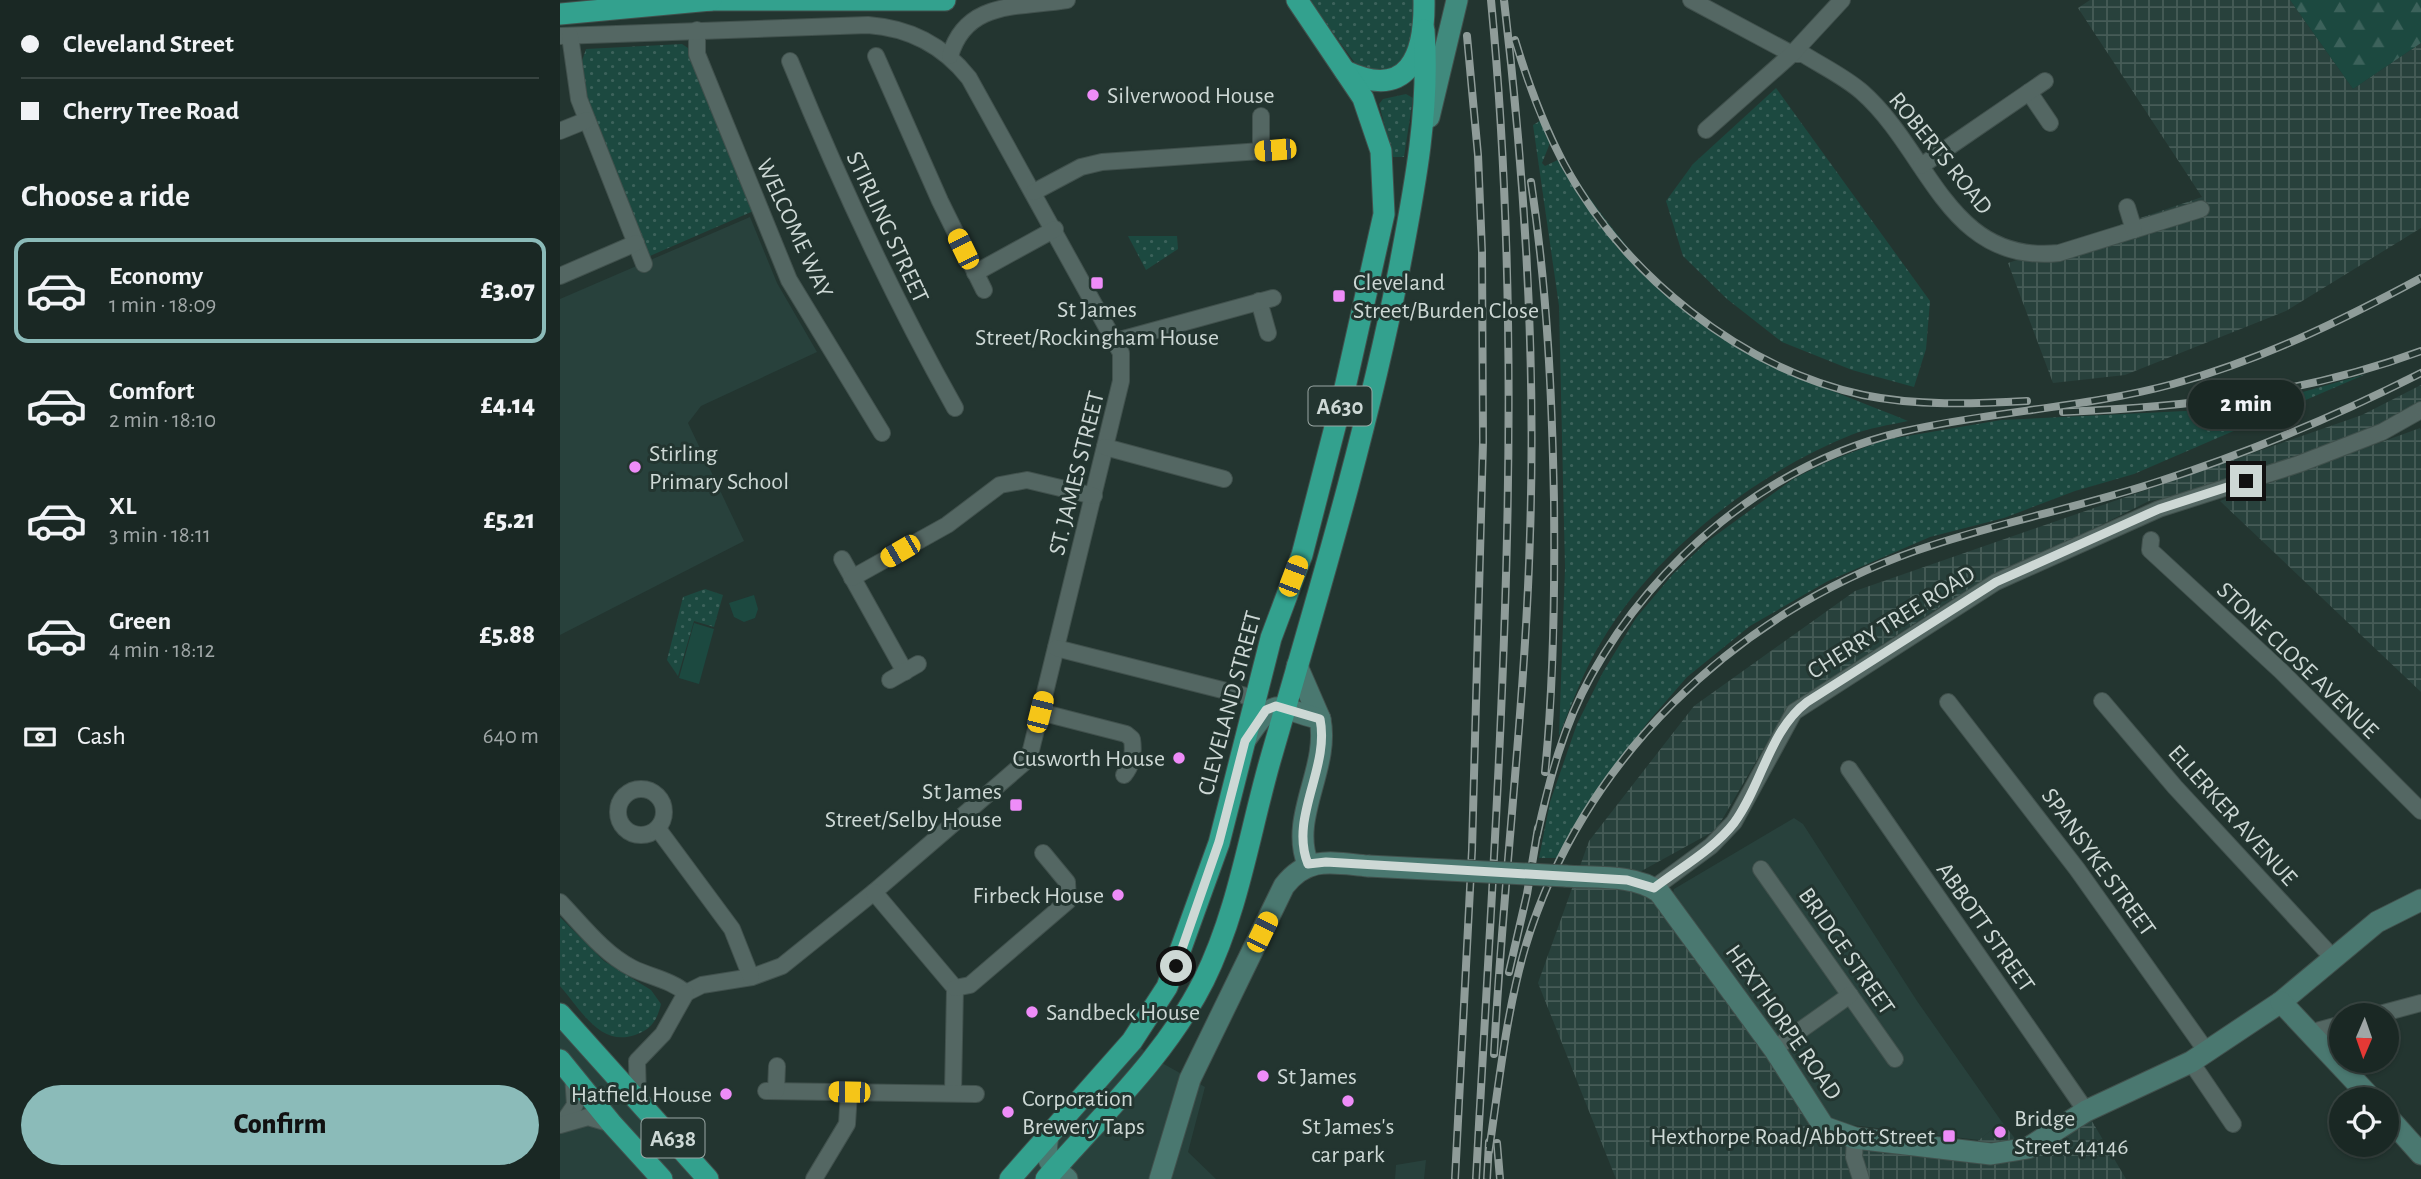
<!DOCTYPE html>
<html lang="en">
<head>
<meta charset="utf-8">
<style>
	:root { --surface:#1a2824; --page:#23302c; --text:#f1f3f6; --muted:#9fa6a6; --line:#384441; --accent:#8bbbb9 }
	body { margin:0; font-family:"Alegreya Sans",sans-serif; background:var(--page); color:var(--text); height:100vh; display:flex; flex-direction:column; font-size:26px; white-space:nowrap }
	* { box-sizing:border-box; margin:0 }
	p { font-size:23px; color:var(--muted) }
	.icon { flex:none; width:38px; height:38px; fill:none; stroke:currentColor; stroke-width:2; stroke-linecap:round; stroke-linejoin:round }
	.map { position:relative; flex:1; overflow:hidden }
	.side { display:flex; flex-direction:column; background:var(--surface); width:560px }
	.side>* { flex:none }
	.hud { display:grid; align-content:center; height:154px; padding:0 21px; background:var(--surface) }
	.needle { width:46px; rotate:182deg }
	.tools { position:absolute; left:1769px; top:1003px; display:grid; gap:14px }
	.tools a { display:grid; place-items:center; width:70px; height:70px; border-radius:50%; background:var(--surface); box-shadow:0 2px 5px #0004,0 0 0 2px var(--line); font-size:35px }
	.end { position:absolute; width:32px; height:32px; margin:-16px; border:9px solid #cdd8d5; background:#111; box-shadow:0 0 0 4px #111 }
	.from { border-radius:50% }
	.bubble { position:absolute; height:49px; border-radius:24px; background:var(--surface); box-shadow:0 2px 5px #0004,0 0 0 2px var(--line); font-size:23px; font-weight:800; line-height:49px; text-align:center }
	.car { position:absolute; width:21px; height:42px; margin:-21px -10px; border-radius:9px; box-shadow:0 0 5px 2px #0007; background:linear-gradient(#f5c518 24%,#345 0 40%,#f5c518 0 76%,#345 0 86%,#f5c518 0) }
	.hud b { display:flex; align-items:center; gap:24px; height:66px; font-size:26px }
	.hud b+b { border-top:2px solid var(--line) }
	.hud i { width:18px; height:18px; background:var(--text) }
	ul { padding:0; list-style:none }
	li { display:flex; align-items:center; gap:21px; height:105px; margin:0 14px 10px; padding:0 7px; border:4px solid transparent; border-radius:14px }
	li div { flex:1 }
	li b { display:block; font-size:26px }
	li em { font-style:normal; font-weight:800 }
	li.selected { border-color:var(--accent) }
	li>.icon { width:63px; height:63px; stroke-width:1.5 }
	h2 { padding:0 21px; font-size:32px; line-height:84px }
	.pay { display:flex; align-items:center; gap:18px; height:77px; padding:0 21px; font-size:26px }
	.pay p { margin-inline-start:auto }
	.cta { display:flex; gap:14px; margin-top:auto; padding:14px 21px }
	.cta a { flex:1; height:80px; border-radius:42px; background:var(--accent); color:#111; font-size:28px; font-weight:800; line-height:80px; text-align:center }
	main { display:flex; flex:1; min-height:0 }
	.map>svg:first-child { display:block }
	.built { fill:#28413c }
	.industrial { fill:url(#industrial-grid) }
	.grass { fill:url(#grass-dots) }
	.forest { fill:url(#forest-firs) }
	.pitch { fill:#1c4940 }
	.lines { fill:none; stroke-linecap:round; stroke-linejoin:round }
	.street-casing { stroke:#41514d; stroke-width:18 }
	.secondary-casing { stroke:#41514d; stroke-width:23 }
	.primary-casing { stroke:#41514d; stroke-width:23 }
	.highway-casing { stroke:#41514d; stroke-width:23 }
	.street { stroke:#546763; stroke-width:16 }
	.secondary { stroke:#4a7870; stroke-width:21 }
	.primary { stroke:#408a7d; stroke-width:21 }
	.highway { stroke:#33a18e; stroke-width:21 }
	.rail-casing { stroke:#8f9c99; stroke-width:8 }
	.rail { stroke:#233530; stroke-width:5; stroke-dasharray:16; stroke-linecap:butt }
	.secondary-bridge-casing { stroke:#41514d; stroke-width:23; stroke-linecap:butt }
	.secondary-bridge { stroke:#4a7870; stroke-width:21 }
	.route { stroke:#cdd8d5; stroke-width:9 }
	.poi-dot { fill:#ee8cf8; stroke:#233530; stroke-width:2.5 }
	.labels { text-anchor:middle; stroke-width:6; stroke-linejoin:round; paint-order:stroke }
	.shield { fill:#233530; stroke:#9aa7a4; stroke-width:2 }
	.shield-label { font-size:23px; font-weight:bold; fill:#cdd8d5 }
	.poi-label { font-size:24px; fill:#cdd8d5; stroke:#233530; text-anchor:start }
	.street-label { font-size:24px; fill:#cdd8d5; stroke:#233530 }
</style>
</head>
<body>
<main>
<section class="side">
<div class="hud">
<b><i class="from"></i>Cleveland Street</b>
<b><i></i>Cherry Tree Road</b>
</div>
<h2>Choose a ride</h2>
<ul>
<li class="selected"><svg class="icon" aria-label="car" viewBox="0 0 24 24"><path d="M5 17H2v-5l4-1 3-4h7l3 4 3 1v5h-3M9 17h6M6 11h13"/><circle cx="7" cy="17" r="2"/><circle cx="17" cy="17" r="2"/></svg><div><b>Economy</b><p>1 min · 18:09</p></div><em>£3.07</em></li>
<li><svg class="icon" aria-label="car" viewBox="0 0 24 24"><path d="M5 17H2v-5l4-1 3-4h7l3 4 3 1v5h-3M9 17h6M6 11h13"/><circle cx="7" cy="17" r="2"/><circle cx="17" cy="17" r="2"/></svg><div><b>Comfort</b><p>2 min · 18:10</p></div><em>£4.14</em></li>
<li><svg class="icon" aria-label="car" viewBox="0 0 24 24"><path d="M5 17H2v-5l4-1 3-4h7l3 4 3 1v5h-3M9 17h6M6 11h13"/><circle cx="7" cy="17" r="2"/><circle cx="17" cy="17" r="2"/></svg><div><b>XL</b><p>3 min · 18:11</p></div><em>£5.21</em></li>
<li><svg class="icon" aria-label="car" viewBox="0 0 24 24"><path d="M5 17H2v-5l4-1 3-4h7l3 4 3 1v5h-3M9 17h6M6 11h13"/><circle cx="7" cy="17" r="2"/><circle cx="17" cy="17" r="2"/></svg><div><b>Green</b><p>4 min · 18:12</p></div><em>£5.88</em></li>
</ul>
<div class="pay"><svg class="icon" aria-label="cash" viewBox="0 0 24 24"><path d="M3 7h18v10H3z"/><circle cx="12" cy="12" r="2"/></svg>Cash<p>640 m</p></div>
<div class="cta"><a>Confirm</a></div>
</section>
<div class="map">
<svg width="1861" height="1179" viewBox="0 0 1861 1179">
	<defs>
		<pattern id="industrial-grid" width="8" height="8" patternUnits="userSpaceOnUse" patternTransform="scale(1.75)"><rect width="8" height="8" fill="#28413c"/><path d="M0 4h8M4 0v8" fill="none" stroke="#465c57"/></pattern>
		<pattern id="grass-dots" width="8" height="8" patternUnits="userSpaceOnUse" patternTransform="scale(1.75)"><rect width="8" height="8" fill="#1c4940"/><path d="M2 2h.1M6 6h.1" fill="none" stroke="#3c625b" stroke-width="1.8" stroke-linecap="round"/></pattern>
		<pattern id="forest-firs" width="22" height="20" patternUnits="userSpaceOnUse" patternTransform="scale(1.75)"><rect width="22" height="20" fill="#1c4940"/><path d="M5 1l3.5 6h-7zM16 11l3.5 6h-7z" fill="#3c625b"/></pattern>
	</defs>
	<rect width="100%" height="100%" fill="#233530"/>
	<g class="built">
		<polygon points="190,217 217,283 257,352 141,406 128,423 184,541 0,635 0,299"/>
		<polygon points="1234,818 1243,824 1357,1001 1442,1122 1419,1140 1274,1123 1112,897 1114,889"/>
		<polygon points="0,1014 148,1179 0,1179"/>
		<polygon points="572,1041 593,1058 645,1087 628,1152 656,1179 450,1179"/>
		<polygon points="866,1160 864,1179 835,1179 836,1165"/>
	</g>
	<g class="industrial">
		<polygon points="1530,0 1730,0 1793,89 1861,43 1861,228 1726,311 1565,375 1493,383 1448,263 1642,197 1518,8"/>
		<polygon points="1861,385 1861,409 1823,430 1632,494 1589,501 1391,600 1229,705 1156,830 1076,874 1265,1127 1411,1146 1442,1122 1457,1141 1526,1111 1566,1179 1056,1179 978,983 1029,841 1134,706 1295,591 1802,415"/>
		<polygon points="1860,428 1861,430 1861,692 1660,501"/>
	</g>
	<g class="grass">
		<polygon points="749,0 853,0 852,46 837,67 818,72 795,63"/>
		<polygon points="122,44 137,54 198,209 83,259 15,82 26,49"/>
		<polygon points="1216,88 1370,301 1366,349 1354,387 1292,370 1222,342 1167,299 1123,256 1106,201 1133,164"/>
		<polygon points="846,94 853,98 844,157 833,157 819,104 823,99"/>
		<path d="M983 119 992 138 982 163 985 166 1002 158C1037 210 1074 260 1120 303 1183 360 1271 390 1348 421 1329 425 1309 428 1291 435 1196 473 1096 551 1043 639 1024 669 1012 703 999 736L1005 568 999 306 973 125Z"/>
		<polygon points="568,236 617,236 618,249 586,270"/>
		<polygon points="1806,374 1574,474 1515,491 1444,518 1370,537 1268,581 1190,626 1127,677 1088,722 1050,773 999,858 979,858 990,802 1017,724 1043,672 1076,618 1113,574 1148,541 1233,479 1267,462 1324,440 1441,420 1666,409 1715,400"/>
		<polygon points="145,589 163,595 154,627 134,621 118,676 107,660 123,597"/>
		<path d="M0 917 44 961 91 990 101 1004C97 1020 92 1029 75 1035 40 1047 21 1010 0 986Z"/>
	</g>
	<polygon class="forest" points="1730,0 1861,0 1861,43 1793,89"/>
	<g class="pitch">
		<polygon points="194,595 198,609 195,618 184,622 174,617 169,603"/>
		<polygon points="134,623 154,629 139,684 119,678"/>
	</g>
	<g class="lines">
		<defs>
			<g id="street">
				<path d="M1131 0 1232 54H1243C1262 66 1285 77 1302 92 1370 152 1388 265 1499 253L1641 209"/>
				<polyline points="137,30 137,54 229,280 322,433"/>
				<path d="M0 36 308 25C350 28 383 45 409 78L561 353V381L471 750 465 762 314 892 222 966 192 977 142 985 126 993"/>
				<polyline points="10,36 19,99 84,264"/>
				<polyline points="316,56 380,201 424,290"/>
				<path d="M390 56C406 0 458 8 507 0"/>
				<path d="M230 61C279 181 332 296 395 408"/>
				<polyline points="1469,92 1490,123"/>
				<polyline points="701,116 701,152"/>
				<polyline points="1146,130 1232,54 1282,0"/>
				<polyline points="0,131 27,120"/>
				<polyline points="1361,166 1485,81"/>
				<polyline points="474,192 521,167 542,162 715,150"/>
				<polyline points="1567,207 1574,230"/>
				<polyline points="415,273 495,229"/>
				<polyline points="0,276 76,243"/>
				<polyline points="699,301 708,333"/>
				<polyline points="556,341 713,298"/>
				<polyline points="545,447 664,479"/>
				<polyline points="1591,540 1590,550 1721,671 1861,811"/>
				<polyline points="282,559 345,672"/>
				<polyline points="292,578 387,525 440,485 467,480 534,496"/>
				<polyline points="496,648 694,698"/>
				<polyline points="330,680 358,664"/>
				<polyline points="1542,701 1615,787 1773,958"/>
				<polyline points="1388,702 1517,869 1647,1052"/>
				<path d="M480 712 566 734 572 739C574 752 573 764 564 775"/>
				<polyline points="1289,769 1526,1111"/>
				<circle cx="81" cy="812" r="23"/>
				<polyline points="98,829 172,929 191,977"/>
				<polyline points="1201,869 1335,1059"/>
				<polyline points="1094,888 1151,846 1174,822 1234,712 1436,582 1599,509 1739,464 1822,432 1861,410"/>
				<polyline points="314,892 395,988 393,1093"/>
				<path d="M0 902C22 925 44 954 72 968 90 977 111 980 126 993"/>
				<polyline points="395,988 410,985 508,901 507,882 483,853"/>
				<polyline points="1816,1015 1861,1003"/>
				<polyline points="1753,1032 1782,1024"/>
				<polyline points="1214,1049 1290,995"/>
				<polyline points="1631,1062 1673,1124"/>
				<polyline points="206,1091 416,1094"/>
				<polyline points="216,1091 217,1066"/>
				<polyline points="78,1099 77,1061 103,1034 126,993"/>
				<polyline points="2,1124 15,1105 13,1075"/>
				<polyline points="0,1125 28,1117 52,1124"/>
				<polyline points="1295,1138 1294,1157 1301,1179"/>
				<polyline points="254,1179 287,1124 289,1092"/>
			</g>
			<g id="secondary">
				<polyline points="737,666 760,719"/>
				<path d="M686 739C715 696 713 706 760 719 770 768 729 817 748 864"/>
				<path d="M1006 876C1036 878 1074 874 1099 892L1214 1049 1264 1127 1295 1138 1431 1154 1468 1148 1526 1111 1631 1062 1721 1002 1817 922 1861 900"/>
				<polyline points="1721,1002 1812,1099"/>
				<polyline points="1827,1116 1861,1154"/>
				<path d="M488 1137C483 1158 491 1166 507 1179"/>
				<path d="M600 1179 630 1079 724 886C748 855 773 863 808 866"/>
			</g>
			<polyline id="primary" points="869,117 897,0"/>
			<g id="highway">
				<polyline points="145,0 385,0"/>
				<polyline points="0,14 151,0"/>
				<path d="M785 71C849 101 865 55 864 0"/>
				<polyline points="0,1014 148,1179"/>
				<polyline points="0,1060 52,1124 102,1179"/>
				<polyline points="450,1179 572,1041 607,987 659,843 711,638 742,555 784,392 824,214 821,151 803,98 737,0"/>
				<path d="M486 1179C541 1116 606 1056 644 980 678 911 689 835 710 761 757 598 806 437 839 270 854 191 870 111 864 30"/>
			</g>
		</defs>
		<use href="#street" class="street-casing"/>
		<use href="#secondary" class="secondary-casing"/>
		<use href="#primary" class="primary-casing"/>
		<use href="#highway" class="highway-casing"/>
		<use href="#street" class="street"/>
		<use href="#secondary" class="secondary"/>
		<use href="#primary" class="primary"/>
		<use href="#highway" class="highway"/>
		<defs>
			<g id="rail">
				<path d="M955 40C968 83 983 124 1004 164 1064 274 1179 368 1303 395 1357 406 1412 404 1467 401"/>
				<path d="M971 182C987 288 992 394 994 501 995 592 994 682 985 772"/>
				<path d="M1503 412C1626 407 1745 394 1861 351"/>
				<path d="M977 836C989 781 1003 726 1031 676 1096 559 1209 464 1341 432 1430 411 1525 408 1613 384 1701 360 1781 321 1861 278"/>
				<polyline points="949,972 967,894 978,828"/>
				<path d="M934 1054C943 881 965 709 970 535 976 356 965 178 944 0"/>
				<polyline points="937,1143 940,1179"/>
				<path d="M929 1151C939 1083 946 1014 965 948 1020 762 1174 614 1355 551 1434 523 1518 508 1597 482 1688 453 1776 416 1861 373"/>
				<polyline points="895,1179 912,850 923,442 922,252 918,155 907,36"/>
				<path d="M916 1179C937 786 969 393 931 0"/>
				<polyline points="927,1179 929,1142"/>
			</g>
		</defs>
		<use href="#rail" class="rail-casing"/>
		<use href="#rail" class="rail"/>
		<defs>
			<polyline id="secondary-bridge" points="808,866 1006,876"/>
		</defs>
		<use href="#secondary-bridge" class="secondary-bridge-casing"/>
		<use href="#secondary-bridge" class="secondary-bridge"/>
	</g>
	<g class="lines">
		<path class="route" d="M616 966 659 842 685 741 706 710 716 706 760 719C770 768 729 817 748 864L766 862 1067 880 1094 888C1120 868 1154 849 1174 823 1202 785 1209 731 1247 702L1436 582 1599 509 1686 481"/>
	</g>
	<g class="poi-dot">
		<circle cx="533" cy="95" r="7"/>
		<rect x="530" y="276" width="14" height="14" rx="3.5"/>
		<rect x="772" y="289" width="14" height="14" rx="3.5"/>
		<circle cx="75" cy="467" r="7"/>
		<circle cx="619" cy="758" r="7"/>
		<rect x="449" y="798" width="14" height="14" rx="3.5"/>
		<circle cx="558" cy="895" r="7"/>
		<circle cx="472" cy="1012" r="7"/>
		<circle cx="703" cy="1076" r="7"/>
		<circle cx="166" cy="1094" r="7"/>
		<circle cx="788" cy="1101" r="7"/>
		<circle cx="448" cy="1112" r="7"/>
		<circle cx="1440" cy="1132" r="7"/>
		<rect x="1382" y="1129" width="14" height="14" rx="3.5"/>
	</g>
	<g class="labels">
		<g class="shield">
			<rect x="748.5" y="386.5" width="63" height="39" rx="5"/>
			<rect x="81.5" y="1118.5" width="63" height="39" rx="5"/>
		</g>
		<g class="shield-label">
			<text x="780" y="414">A630</text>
			<text x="113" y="1146">A638</text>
		</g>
		<g class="poi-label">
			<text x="547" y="103">Silverwood House</text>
			<text x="793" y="290">Cleveland<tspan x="793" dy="28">Street/Burden Close</tspan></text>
			<text x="537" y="317" text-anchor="middle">St James<tspan x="537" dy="28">Street/Rockingham House</tspan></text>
			<text x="89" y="461">Stirling<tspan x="89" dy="28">Primary School</tspan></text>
			<text x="605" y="766" text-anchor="end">Cusworth House</text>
			<text x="442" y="799" text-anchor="end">St James<tspan x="442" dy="28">Street/Selby House</tspan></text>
			<text x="544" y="903" text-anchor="end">Firbeck House</text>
			<text x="486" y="1020">Sandbeck House</text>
			<text x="717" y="1084">St James</text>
			<text x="152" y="1102" text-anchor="end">Hatfield House</text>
			<text x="462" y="1106">Corporation<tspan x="462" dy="28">Brewery Taps</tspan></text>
			<text x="1454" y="1126">Bridge<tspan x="1454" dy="28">Street 44146</tspan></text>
			<text x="788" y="1134" text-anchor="middle">St James's<tspan x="788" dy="28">car park</tspan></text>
			<text x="1375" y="1144" text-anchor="end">Hexthorpe Road/Abbott Street</text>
		</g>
		<g class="street-label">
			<text transform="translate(1381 153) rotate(51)" y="8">ROBERTS ROAD</text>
			<text transform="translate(328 227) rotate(65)" y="8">STIRLING STREET</text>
			<text transform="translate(235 228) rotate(65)" y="8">WELCOME WAY</text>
			<text transform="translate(516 473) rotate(-76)" y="8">ST. JAMES STREET</text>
			<text transform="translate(1331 622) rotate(-32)" y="8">CHERRY TREE ROAD</text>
			<text transform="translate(1738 660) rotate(44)" y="8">STONE CLOSE AVENUE</text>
			<text transform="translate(669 703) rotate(-75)" y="8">CLEVELAND STREET</text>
			<text transform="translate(1673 815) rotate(48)" y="8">ELLERKER AVENUE</text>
			<text transform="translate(1539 862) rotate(54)" y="8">SPANSYKE STREET</text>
			<text transform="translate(1426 927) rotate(55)" y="8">ABBOTT STREET</text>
			<text transform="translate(1287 951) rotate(55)" y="8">BRIDGE STREET</text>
			<text transform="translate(1224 1022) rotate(55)" y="8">HEXTHORPE ROAD</text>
		</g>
	</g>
</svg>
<div class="tools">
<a><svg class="needle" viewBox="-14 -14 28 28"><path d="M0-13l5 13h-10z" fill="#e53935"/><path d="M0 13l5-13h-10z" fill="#9fa6a6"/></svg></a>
<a><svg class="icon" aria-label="locate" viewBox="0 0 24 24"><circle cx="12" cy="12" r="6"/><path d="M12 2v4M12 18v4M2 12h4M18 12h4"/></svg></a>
</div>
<i class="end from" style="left:616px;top:966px"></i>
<i class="end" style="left:1686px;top:481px"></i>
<div class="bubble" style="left:1628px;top:380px;width:116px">2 min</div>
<i class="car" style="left:715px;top:150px;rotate:265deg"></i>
<i class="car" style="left:403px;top:249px;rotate:334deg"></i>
<i class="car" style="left:340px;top:551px;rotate:240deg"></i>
<i class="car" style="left:733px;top:576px;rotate:21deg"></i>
<i class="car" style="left:480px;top:712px;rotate:14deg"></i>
<i class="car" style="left:702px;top:932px;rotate:26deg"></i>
<i class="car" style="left:289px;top:1092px;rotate:271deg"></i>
</div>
</main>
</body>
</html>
